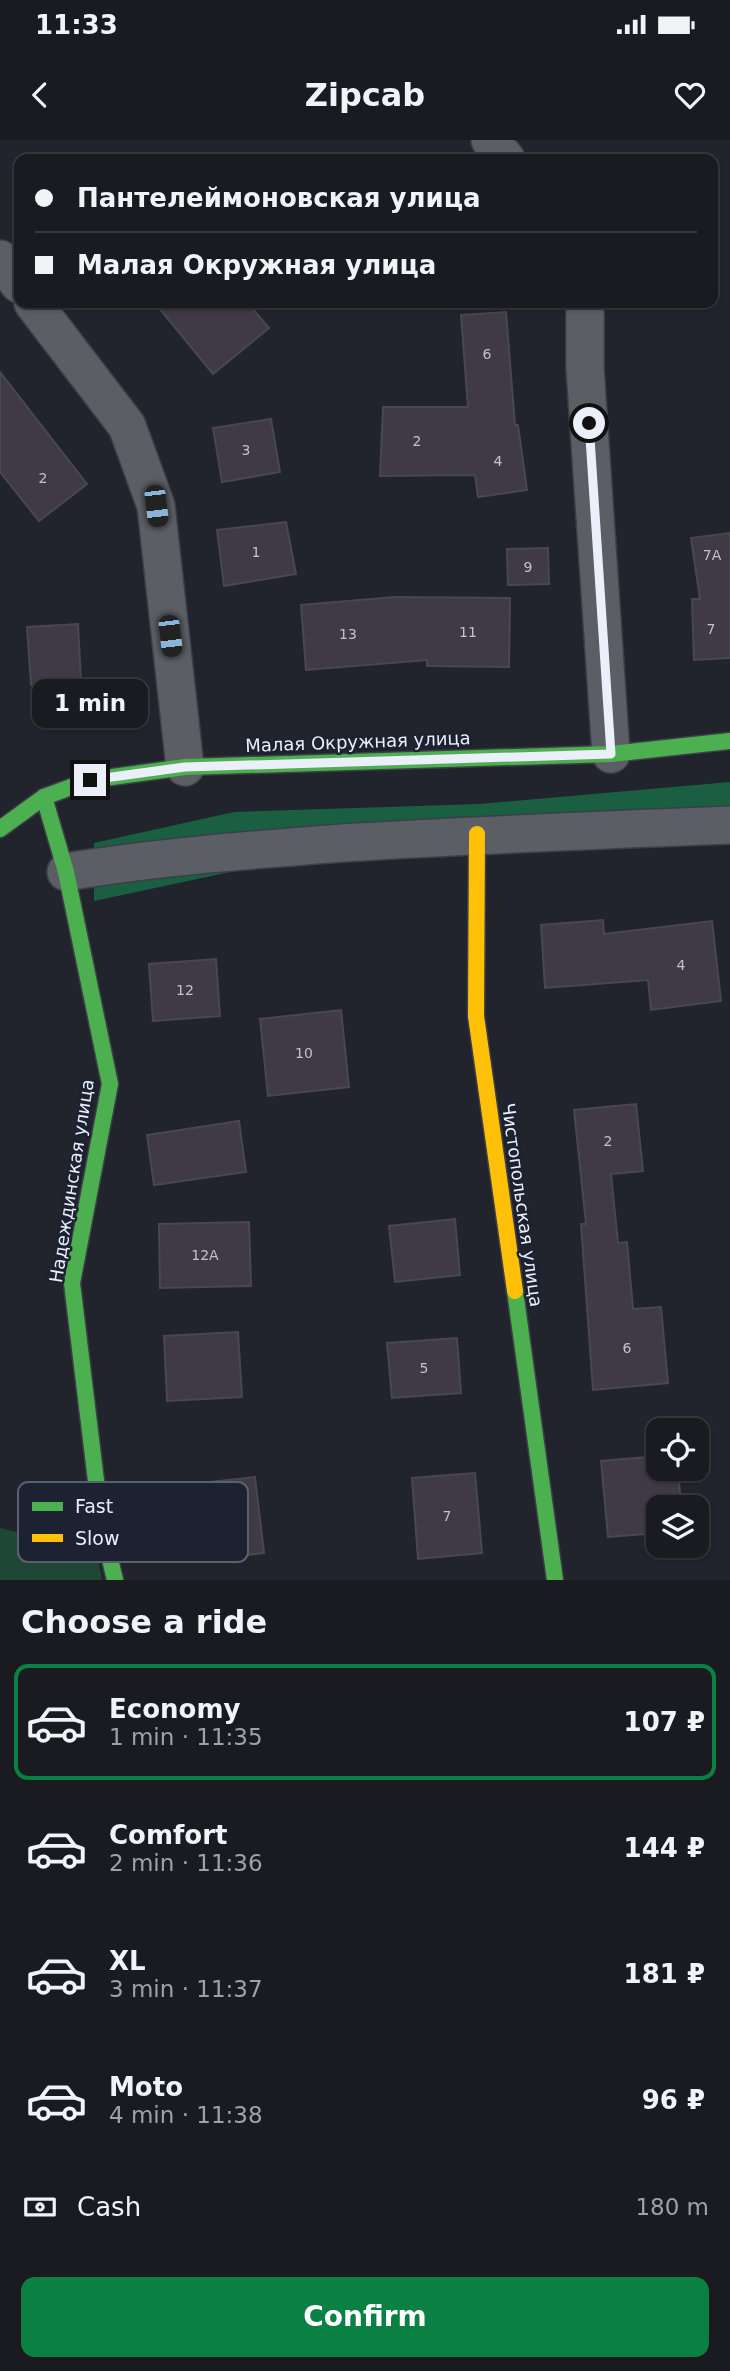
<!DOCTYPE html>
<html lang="en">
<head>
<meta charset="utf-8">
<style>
	:root { --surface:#191b21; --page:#26282e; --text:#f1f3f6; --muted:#9fa1a5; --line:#37393f; --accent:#0b8043 }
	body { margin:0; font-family:"DejaVu Sans",sans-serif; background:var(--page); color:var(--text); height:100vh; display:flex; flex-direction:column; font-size:26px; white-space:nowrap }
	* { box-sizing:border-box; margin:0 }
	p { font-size:23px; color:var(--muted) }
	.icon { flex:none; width:38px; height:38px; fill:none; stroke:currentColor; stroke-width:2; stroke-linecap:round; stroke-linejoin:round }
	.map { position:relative; height:1440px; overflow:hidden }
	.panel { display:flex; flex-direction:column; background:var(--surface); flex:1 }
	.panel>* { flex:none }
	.hud { position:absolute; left:14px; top:14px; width:704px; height:154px; border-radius:14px; box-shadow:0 2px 5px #0004,0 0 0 2px var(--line); display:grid; align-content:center; height:154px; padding:0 21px; background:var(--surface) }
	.controls { position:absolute; left:646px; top:1278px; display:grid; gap:14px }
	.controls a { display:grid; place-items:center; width:63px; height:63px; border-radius:14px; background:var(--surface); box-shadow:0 2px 5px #0004,0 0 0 2px var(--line); font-size:35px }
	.end { position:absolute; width:32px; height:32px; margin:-16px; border:9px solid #eaeff9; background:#111; box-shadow:0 0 0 4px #111 }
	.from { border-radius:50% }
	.bubble { position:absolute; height:49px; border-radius:14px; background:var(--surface); box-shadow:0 2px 5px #0004,0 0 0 2px var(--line); font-size:23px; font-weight:800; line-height:49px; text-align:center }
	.car { position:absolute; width:21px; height:42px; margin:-21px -10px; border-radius:9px; box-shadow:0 0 5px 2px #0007; background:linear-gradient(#222 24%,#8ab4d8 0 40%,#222 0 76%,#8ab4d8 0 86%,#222 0) }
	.hud b { display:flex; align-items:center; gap:24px; height:66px; font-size:26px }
	.hud b+b { border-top:2px solid var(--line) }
	.hud i { width:18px; height:18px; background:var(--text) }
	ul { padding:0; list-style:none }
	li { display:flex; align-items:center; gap:21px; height:116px; margin:0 14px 10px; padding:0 7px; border:4px solid transparent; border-radius:14px }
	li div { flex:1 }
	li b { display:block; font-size:26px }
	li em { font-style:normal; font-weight:800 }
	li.active { border-color:var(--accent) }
	li>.icon { width:63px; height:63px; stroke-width:1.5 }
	h2 { padding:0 21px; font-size:32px; line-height:84px }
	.pay { display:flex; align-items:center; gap:18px; height:77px; padding:0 21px; font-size:26px }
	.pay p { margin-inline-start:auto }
	.cta { display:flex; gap:14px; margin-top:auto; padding:14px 21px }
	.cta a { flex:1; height:80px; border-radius:14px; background:var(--accent); color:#fff; font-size:28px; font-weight:800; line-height:80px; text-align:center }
	.status { display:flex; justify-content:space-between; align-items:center; height:49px; padding:0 35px; background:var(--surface); direction:ltr }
	.status svg { height:19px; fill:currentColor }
	header { display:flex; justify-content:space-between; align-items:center; height:91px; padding:0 21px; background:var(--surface); font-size:32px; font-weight:800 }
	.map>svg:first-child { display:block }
	.green { fill:#1f4735 }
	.forest { fill:#1a5f42 }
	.building { fill:#403946; stroke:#49484e; stroke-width:2 }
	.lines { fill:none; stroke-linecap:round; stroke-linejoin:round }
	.street-casing { stroke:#3c3f45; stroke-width:40 }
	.fast-casing { stroke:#3c3f45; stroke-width:19 }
	.slow-casing { stroke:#3c3f45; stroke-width:19 }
	.street { stroke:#5b5e64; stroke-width:37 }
	.fast { stroke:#4caf50; stroke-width:16 }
	.slow { stroke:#ffc107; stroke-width:16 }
	.route { stroke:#eaeff9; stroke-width:9 }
	.labels { text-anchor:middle; stroke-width:5; stroke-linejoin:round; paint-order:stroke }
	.number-label { font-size:14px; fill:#c0c2cc }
	.street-label { font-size:18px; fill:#eaeff9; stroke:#1c2231 }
	.key { fill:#1c2231; stroke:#5a606d; stroke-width:2 }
	.key-label { font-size:19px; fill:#eaeff9 }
</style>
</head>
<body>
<div class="status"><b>11:33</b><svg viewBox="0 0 49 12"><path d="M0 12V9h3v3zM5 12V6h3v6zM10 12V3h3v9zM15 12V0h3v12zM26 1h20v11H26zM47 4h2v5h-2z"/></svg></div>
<header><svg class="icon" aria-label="back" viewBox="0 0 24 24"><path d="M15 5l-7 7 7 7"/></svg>Zipcab<svg class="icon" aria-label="heart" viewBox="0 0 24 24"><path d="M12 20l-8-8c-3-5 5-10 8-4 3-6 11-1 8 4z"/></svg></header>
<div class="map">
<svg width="730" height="1440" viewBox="0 0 730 1440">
	<rect width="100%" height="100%" fill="#21242c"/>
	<polygon class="green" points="0,1388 97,1412 102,1440 0,1440"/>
	<polygon class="forest" points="730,642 730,700 286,720 94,761 94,703 234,672 479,664"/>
	<g class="building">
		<polygon points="155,163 248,163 269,188 213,234"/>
		<polygon points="506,172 515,285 518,285 527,350 478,357 475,335 380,336 383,267 468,267 461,175"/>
		<polygon points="0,232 87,344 39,381 0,332"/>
		<polygon points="271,279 280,332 222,342 213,288"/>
		<polygon points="286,382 296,434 224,446 217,390"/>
		<polygon points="730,393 730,518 694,520 692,459 700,459 691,398"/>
		<polygon points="548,408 549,444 508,445 507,409"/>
		<polygon points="395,457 510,458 509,527 427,526 427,520 306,530 301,465"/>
		<polygon points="78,484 81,542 31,545 27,487"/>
		<polygon points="603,780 604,794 712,781 721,861 651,870 648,840 545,848 541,785"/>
		<polygon points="216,819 220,876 153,881 149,824"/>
		<polygon points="341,870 349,947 268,956 260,879"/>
		<polygon points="636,964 643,1031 611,1034 618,1103 627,1102 633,1169 661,1167 668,1243 593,1250 581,1084 586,1084 574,970"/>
		<polygon points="239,981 246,1032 154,1045 147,995"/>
		<polygon points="455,1079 460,1135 395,1142 389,1086"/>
		<polygon points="249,1082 251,1146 160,1148 159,1084"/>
		<polygon points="238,1192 242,1257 167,1261 164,1196"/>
		<polygon points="457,1198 461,1253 392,1258 387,1203"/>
		<polygon points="658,1316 658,1328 678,1328 681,1367 658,1367 658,1393 608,1397 601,1321"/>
		<polygon points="475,1333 482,1413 418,1419 412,1338"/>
		<polygon points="255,1337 264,1413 193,1422 184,1345"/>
	</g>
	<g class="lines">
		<defs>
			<g id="street">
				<polyline points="490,0 506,19"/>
				<polyline points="0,119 19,144"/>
				<polyline points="33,163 127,286 156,366 185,627"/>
				<polyline points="585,163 585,228 611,614"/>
				<path d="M66 732C157 717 250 710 342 703 471 695 600 690 730 685"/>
			</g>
			<g id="fast">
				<polyline points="44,657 66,732 110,944 72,1143 101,1382 115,1440"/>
				<polyline points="0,689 44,657 90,640 185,627 611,614 730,601"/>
				<polyline points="515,1151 555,1440"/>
			</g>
			<polyline id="slow" points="477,694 476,876 515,1151"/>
		</defs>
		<use href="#street" class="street-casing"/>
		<use href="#fast" class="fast-casing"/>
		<use href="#slow" class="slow-casing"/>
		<use href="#street" class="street"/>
		<use href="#fast" class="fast"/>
		<use href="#slow" class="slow"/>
	</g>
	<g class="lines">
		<polyline class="route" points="90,640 185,627 611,614 589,283"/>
	</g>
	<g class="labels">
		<g class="number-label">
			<text x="487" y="219">6</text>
			<text x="417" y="306">2</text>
			<text x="246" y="315">3</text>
			<text x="498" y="326">4</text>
			<text x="43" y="343">2</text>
			<text x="256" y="417">1</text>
			<text x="712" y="420">7А</text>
			<text x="528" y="432">9</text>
			<text x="711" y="494">7</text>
			<text x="468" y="497">11</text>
			<text x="348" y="499">13</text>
			<text x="681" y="830">4</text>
			<text x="185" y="855">12</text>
			<text x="304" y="918">10</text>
			<text x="608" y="1006">2</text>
			<text x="205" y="1120">12А</text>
			<text x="627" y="1213">6</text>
			<text x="424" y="1233">5</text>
			<text x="447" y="1381">7</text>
		</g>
		<g class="street-label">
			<text transform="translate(358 602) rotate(-2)" y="6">Малая Окружная улица</text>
			<text transform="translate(72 1041) rotate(-81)" y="6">Надеждинская улица</text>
			<text transform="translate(522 1065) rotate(82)" y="6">Чистопольская улица</text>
		</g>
	</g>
	<rect x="18" y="1342" width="230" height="80" rx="10" class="key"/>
	<rect x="32" y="1362" width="31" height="9" fill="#4caf50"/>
	<rect x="32" y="1394" width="31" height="8" fill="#ffc107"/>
	<g class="key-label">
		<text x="75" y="1373">Fast</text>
		<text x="75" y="1405">Slow</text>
	</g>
</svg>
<div class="controls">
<a><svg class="icon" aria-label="locate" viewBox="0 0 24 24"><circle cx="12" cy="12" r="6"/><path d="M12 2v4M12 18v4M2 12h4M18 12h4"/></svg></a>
<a><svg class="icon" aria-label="layers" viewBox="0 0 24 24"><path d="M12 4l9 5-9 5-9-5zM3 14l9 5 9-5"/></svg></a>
</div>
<i class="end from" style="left:589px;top:283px"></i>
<i class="end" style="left:90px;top:640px"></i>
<div class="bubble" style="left:32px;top:539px;width:116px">1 min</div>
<i class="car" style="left:156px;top:366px;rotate:173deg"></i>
<i class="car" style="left:170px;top:496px;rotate:173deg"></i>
<div class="hud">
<b><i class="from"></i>Пантелеймоновская улица</b>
<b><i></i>Малая Окружная улица</b>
</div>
</div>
<section class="panel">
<h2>Choose a ride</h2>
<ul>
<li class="active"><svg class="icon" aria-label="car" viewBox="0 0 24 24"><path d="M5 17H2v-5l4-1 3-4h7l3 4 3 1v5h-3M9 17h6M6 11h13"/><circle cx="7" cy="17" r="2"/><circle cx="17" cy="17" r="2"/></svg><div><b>Economy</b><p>1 min · 11:35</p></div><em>107 ₽</em></li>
<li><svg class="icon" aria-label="car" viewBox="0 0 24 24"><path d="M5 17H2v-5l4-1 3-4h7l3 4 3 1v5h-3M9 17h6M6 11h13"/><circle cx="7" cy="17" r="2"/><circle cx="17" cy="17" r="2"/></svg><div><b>Comfort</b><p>2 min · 11:36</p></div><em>144 ₽</em></li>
<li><svg class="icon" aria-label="car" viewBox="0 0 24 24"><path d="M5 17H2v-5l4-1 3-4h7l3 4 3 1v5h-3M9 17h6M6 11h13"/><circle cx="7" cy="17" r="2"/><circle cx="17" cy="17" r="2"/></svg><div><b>XL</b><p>3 min · 11:37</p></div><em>181 ₽</em></li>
<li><svg class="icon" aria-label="car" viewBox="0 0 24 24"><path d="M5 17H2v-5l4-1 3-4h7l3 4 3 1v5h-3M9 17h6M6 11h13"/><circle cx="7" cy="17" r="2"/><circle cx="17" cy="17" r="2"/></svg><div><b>Moto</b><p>4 min · 11:38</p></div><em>96 ₽</em></li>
</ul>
<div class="pay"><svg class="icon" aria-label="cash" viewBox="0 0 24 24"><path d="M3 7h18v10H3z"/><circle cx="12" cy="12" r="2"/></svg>Cash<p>180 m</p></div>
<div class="cta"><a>Confirm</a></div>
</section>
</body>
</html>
